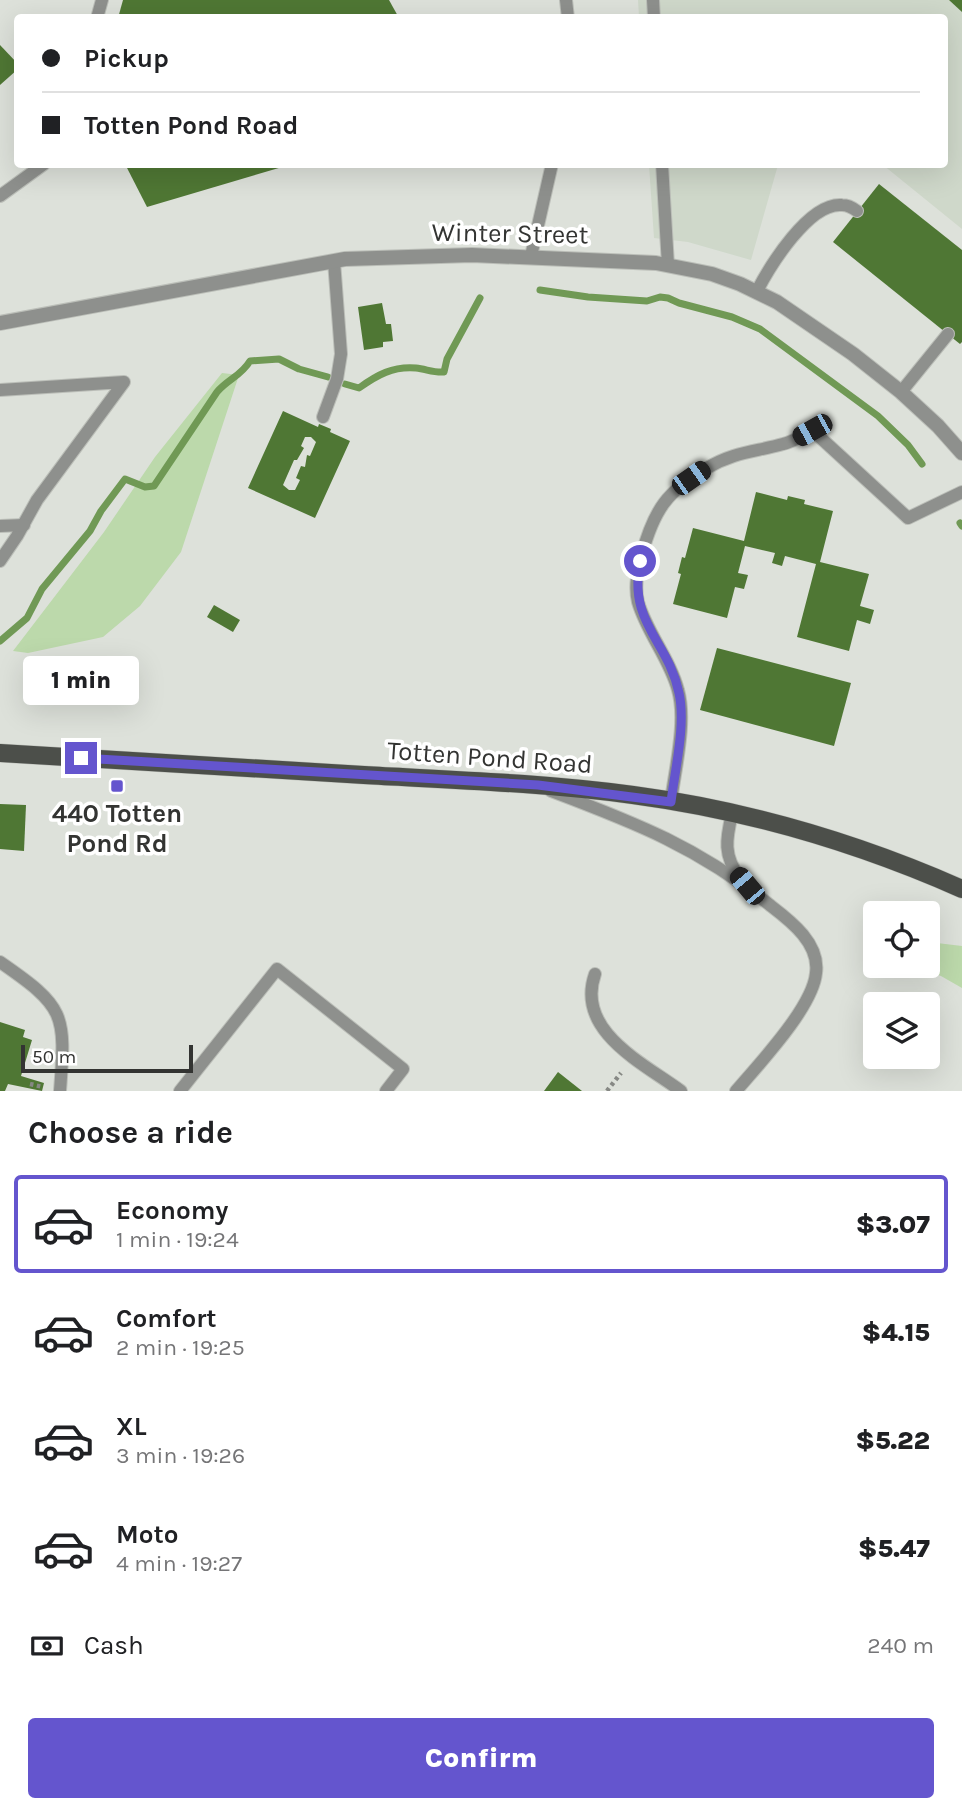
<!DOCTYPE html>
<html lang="en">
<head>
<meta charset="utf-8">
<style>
	:root { --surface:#fff; --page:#f2f2f2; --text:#202124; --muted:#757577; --line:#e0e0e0; --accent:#6455ce }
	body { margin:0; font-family:Karla,sans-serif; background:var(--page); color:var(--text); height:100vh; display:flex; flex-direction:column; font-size:26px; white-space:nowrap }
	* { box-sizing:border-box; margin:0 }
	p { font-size:23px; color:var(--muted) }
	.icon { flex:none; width:38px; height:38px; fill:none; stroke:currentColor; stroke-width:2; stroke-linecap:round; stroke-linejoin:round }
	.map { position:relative; height:1091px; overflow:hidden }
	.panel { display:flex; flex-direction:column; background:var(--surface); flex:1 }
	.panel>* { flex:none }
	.guide { position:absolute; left:14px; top:14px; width:934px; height:154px; border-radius:7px; box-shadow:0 7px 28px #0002; display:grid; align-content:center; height:154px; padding:0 28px; background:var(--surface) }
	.controls { position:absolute; left:863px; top:901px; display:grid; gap:14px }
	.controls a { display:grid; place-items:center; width:77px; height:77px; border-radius:7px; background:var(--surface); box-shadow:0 7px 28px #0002; font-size:35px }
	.scale { position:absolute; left:21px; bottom:18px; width:172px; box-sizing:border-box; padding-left:7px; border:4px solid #333432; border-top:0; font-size:19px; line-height:24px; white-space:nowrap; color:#333432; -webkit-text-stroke:5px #fff; paint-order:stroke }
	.end { position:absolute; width:32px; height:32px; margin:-16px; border:9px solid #6455ce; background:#fff; box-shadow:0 0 0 4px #fff }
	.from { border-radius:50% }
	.bubble { position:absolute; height:49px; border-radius:7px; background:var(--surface); box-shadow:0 7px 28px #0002; font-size:23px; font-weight:800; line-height:49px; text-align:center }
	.car { position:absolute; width:21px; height:42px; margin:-21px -10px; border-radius:9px; box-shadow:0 0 5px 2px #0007; background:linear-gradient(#222 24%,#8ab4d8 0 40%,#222 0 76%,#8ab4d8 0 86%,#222 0) }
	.guide b { display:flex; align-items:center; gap:24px; height:66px; font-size:26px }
	.guide b+b { border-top:2px solid var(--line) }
	.guide i { width:18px; height:18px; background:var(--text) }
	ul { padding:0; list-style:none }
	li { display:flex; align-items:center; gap:21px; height:98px; margin:0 14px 10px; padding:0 14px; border:4px solid transparent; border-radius:7px }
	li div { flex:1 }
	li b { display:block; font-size:26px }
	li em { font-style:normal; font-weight:800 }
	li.selected { border-color:var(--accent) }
	li>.icon { width:63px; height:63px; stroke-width:1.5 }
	h2 { padding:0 28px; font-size:32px; line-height:84px }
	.pay { display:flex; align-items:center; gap:18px; height:77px; padding:0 28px; font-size:26px }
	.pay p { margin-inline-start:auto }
	.primary-button { display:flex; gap:14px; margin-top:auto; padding:14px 28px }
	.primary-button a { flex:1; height:80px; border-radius:7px; background:var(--accent); color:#fff; font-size:28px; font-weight:800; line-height:80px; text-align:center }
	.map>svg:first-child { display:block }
	.built { fill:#cfd8ca }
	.green { fill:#bcd9ab }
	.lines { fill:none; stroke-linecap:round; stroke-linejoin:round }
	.stream { stroke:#709955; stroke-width:7 }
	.building { fill:#4f7734; fill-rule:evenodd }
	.service-casing { stroke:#bbbeb8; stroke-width:14 }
	.tertiary-casing { stroke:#bbbeb8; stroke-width:16 }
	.primary-casing { stroke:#bbbeb8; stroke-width:19 }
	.path { stroke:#868884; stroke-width:4.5; stroke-dasharray:3.5 3.5; stroke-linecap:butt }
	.service { stroke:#8e908d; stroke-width:12 }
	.tertiary { stroke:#8e908d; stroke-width:14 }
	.primary { stroke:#4c4f4a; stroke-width:18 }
	.route { stroke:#6455ce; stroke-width:9 }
	.poi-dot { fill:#6455ce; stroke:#fff; stroke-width:2.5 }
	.labels { text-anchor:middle; stroke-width:7; stroke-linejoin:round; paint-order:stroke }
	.street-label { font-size:26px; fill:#333432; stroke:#fff }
	.poi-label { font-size:26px; font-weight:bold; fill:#333432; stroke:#fff }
</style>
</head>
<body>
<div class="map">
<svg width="962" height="1091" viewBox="0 0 962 1091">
	<rect width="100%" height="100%" fill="#dde1da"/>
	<g class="built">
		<polygon points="638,0 962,0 962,229 883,165 945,164 945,18 639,17"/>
		<polygon points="649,165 778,165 751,260 688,242 654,238"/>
	</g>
	<g class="green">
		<polygon points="222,373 239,375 181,552 140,606 103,637 28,653 13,651 104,532 155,457"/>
		<polygon points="937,943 962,946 962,988 941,976 917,968 928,966 928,945"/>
	</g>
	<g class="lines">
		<g class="stream">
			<polyline points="540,290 588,297 647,301 660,297 668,298 679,303 732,317 760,329 878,416 908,445 922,464"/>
			<path d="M345 384 359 388C377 375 393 366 416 368 426 369 434 373 444 372L447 359 480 298"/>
			<polyline points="960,523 962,526"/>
			<path d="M0 641 27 618 42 589 90 531 101 511 125 479 145 487 154 486 217 392C228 379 241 376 250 361L279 359 299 369 328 377"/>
		</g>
	</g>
	<g class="building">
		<polygon points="123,0 389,0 399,18 118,18"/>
		<polygon points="949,0 962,0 962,12"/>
		<polygon points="0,45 18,64 18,69 0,85"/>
		<polygon points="125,164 289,164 289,165 147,207"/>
		<polygon points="879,184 962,250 962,342 960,344 833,242"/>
		<polygon points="382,303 386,324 391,324 393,341 383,342 383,347 364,350 358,307"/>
		<path d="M283 411 318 427 319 424 331 429 330 432 350 441 315 518 248 488ZM305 437H311L316 442 310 456 307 455 305 467 301 466 296 478 300 480 295 490H289L283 485 294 460H297L304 448 301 446Z"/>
		<polygon points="756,492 787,500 788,496 805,500 804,504 833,511 820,562 869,574 860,606 874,610 870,624 857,620 849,651 797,637 816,564 785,556 782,566 772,563 775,553 745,546 738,573 748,575 744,589 735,587 727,618 673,604 681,574 678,573 682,557 685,558 693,528 744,541"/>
		<polygon points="214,605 240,620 233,632 207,617"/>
		<polygon points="717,648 851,683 834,746 700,710"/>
		<polygon points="0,804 26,805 24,851 0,849"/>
		<polygon points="0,1022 25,1030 23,1037 32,1040 21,1076 44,1083 42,1091 8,1084 5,1091 0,1091"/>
		<polygon points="558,1072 582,1091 544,1091"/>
	</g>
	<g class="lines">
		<defs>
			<g id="service">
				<polyline points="566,0 568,18"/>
				<polyline points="653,0 654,18"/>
				<polyline points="97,18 102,0"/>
				<polyline points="662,164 668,265"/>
				<polyline points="0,196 44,164"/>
				<polyline points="531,256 552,164"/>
				<path d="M757 291C770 266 809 202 842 205 848 205 853 208 857 211"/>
				<polyline points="0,390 124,382 37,500 17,536 0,561"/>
				<polyline points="901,392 948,334"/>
				<polyline points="323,417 337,379 341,354 334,261"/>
				<polyline points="0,526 24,525"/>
				<path d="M551 791C636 823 700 848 771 906 792 922 820 944 816 973 813 1007 759 1064 736 1091"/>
				<path d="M671 801C675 769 687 721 678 690 670 659 647 633 638 602 634 586 638 570 642 554 654 510 667 491 707 468 734 452 754 452 783 444 793 442 803 435 812 430L908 518 962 492"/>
				<path d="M732 814C726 839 723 856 740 878"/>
				<path d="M0 962C65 1007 66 1013 60 1091"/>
				<path d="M595 974C575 1031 643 1063 681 1091"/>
				<polyline points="180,1091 277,969 403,1069 386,1091"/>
			</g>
			<polyline id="tertiary" points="0,323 345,259 472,255 656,263 712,274 740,284 777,302 853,354 901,392 938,426 962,453"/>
			<path id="primary" d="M0 753C121 760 243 768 364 775 453 780 544 783 633 795 745 810 858 843 962 889"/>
		</defs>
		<use href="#service" class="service-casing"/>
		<use href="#tertiary" class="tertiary-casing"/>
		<use href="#primary" class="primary-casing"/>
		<g class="path">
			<polyline points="30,1084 43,1087"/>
			<polyline points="607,1091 621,1073"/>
		</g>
		<use href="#service" class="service"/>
		<use href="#tertiary" class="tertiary"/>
		<use href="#primary" class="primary"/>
	</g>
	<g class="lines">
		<path class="route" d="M81 758 538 785 671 802C675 769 686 725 679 693 668 640 628 624 640 561"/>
	</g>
	<rect class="poi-dot" x="110" y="779" width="14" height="14" rx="3.5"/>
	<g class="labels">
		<g class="street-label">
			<text transform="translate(510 233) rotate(1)" y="9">Winter Street</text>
			<text transform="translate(490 757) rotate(4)" y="9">Totten Pond Road</text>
		</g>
		<g class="poi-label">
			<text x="117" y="822">440 Totten<tspan x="117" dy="30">Pond Rd</tspan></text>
		</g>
	</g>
</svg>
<div class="controls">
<a><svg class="icon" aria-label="locate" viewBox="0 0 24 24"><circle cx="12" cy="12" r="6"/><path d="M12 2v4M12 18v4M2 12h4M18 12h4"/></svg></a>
<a><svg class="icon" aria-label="layers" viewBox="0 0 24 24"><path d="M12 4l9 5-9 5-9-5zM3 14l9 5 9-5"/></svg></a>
</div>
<div class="scale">50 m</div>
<i class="end from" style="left:640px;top:561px"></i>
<i class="end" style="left:81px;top:758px"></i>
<div class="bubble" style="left:23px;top:656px;width:116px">1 min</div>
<i class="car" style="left:812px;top:430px;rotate:241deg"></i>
<i class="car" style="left:691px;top:478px;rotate:55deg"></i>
<i class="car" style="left:747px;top:886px;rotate:320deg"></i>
<div class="guide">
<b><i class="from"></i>Pickup</b>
<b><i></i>Totten Pond Road</b>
</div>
</div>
<section class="panel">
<h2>Choose a ride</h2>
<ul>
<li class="selected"><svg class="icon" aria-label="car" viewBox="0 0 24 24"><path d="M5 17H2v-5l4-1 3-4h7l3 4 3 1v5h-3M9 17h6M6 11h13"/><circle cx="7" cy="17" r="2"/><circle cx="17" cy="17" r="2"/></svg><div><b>Economy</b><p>1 min · 19:24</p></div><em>$3.07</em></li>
<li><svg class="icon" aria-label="car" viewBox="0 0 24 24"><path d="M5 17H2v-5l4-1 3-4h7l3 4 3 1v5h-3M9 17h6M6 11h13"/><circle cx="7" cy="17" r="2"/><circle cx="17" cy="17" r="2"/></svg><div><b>Comfort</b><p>2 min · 19:25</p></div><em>$4.15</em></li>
<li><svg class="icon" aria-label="car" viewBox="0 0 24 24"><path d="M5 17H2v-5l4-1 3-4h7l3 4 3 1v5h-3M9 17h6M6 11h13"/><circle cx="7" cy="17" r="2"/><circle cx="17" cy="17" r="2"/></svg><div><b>XL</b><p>3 min · 19:26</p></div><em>$5.22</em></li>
<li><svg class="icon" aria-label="car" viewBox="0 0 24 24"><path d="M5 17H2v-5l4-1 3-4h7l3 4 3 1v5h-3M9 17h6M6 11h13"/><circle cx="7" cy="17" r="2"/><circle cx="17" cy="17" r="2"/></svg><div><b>Moto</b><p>4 min · 19:27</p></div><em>$5.47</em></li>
</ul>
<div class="pay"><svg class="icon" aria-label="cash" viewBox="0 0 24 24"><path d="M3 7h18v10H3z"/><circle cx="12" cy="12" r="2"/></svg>Cash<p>240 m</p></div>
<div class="primary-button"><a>Confirm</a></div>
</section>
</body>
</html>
